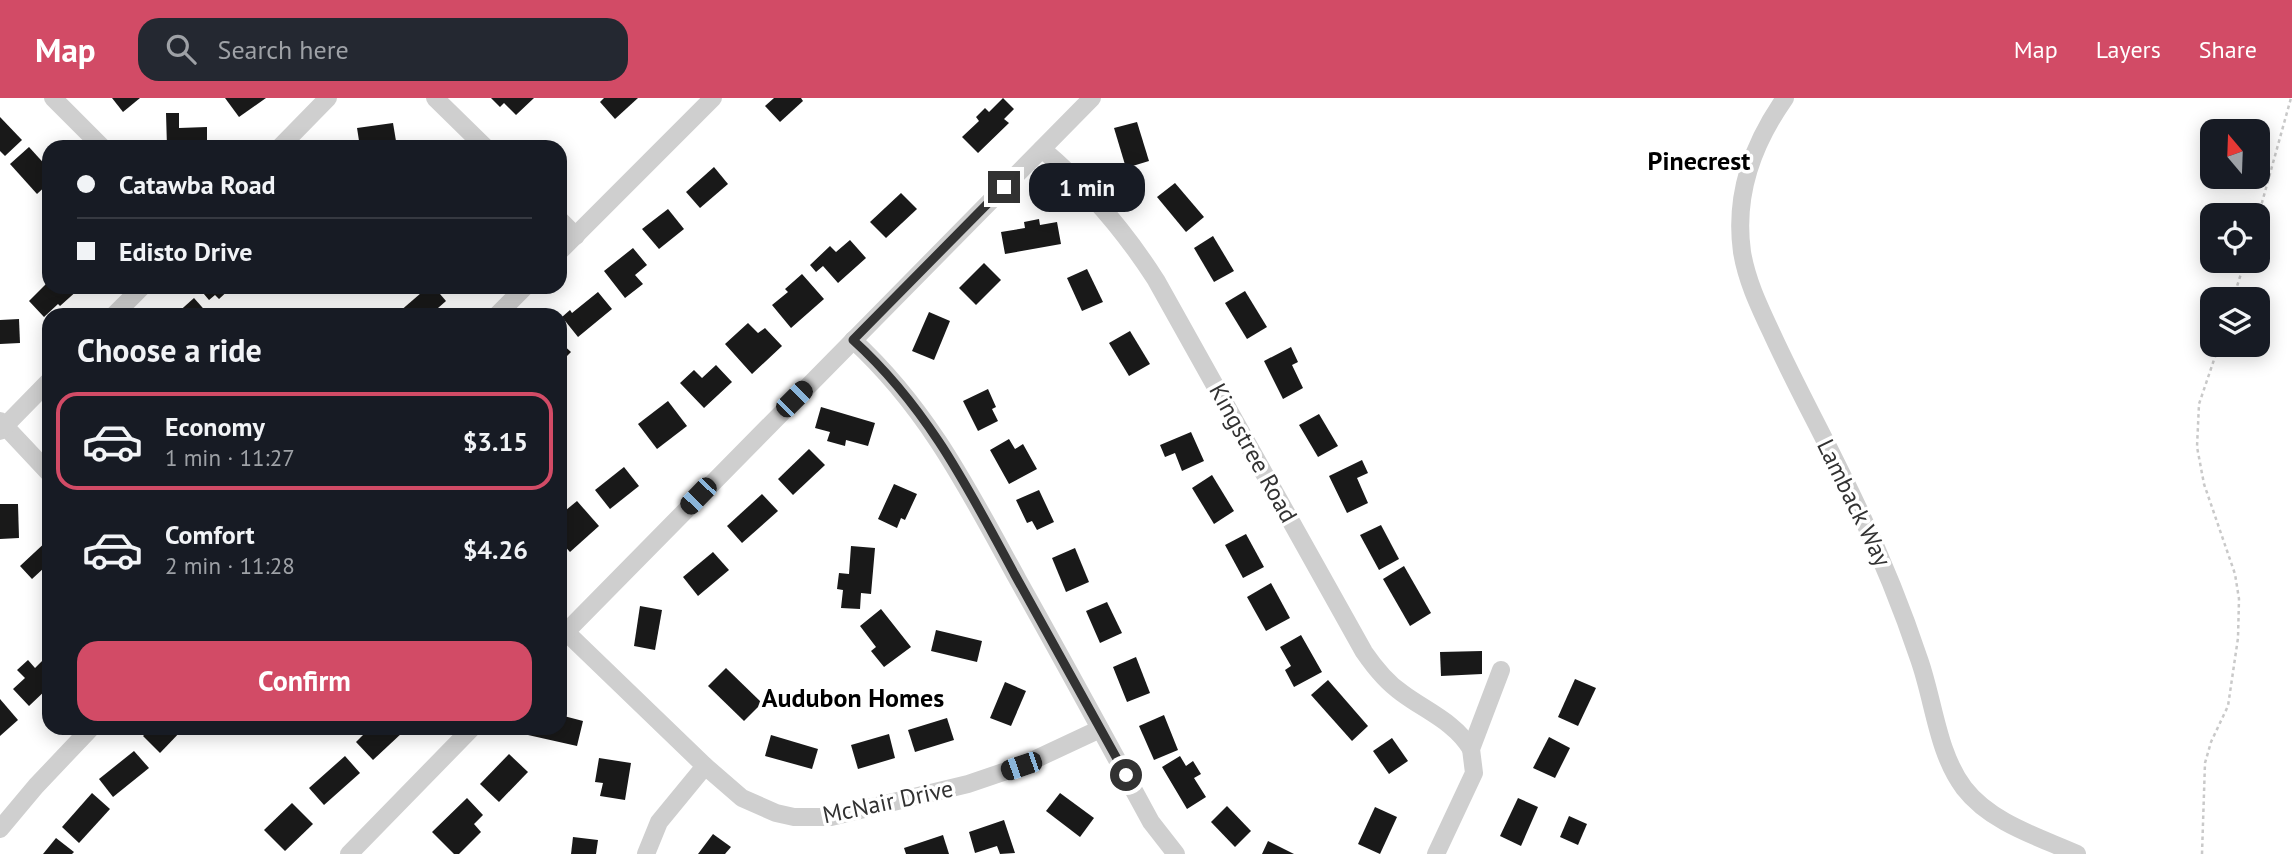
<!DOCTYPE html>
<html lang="en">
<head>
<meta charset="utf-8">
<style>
	:root { --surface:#171b24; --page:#242831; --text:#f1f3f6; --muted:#9ea1a6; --line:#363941; --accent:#d24b66 }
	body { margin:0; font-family:"PT Sans",sans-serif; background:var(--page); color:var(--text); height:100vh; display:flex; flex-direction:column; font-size:26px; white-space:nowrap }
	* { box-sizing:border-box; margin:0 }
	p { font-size:23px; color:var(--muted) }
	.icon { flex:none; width:38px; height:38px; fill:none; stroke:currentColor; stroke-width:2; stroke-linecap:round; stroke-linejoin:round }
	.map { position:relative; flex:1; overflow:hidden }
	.side { position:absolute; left:42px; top:210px; width:525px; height:427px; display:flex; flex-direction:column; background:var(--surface); border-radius:21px; box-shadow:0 4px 18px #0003 }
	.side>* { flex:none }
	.banner { position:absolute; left:42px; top:42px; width:525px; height:154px; border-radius:21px; box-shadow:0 4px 18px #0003; display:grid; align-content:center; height:154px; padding:0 35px; background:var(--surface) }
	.needle { width:46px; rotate:341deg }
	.fabs { position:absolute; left:2200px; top:21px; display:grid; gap:14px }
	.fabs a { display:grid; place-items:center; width:70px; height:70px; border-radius:14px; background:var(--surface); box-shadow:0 4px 18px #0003; font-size:35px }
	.end { position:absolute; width:32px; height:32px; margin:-16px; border:9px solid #323232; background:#fff; box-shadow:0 0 0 4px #fff }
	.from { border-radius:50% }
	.bubble { position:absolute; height:49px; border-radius:21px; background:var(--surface); box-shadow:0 4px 18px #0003; font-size:23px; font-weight:700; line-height:49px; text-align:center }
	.car { position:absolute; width:21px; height:42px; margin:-21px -10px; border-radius:9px; box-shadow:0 0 5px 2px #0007; background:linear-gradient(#222 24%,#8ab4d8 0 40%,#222 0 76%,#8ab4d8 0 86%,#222 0) }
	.banner b { display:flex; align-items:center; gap:24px; height:66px; font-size:26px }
	.banner b+b { border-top:2px solid var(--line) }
	.banner i { width:18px; height:18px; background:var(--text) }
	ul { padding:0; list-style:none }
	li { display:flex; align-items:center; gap:21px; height:98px; margin:0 14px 10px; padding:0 21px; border:4px solid transparent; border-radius:21px }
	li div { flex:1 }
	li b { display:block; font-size:26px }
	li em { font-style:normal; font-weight:700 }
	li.active { border-color:var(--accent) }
	li>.icon { width:63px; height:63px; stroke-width:1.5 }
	h2 { padding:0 35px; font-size:32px; line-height:84px }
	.button { display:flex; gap:14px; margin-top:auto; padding:14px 35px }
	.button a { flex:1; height:80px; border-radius:21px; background:var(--accent); color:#fff; font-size:28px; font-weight:700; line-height:80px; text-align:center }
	header { display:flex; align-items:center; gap:42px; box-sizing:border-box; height:98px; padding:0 35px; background:var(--accent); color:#fff }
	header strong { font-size:33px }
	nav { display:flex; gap:38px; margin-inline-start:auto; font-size:24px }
	.search { width:490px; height:63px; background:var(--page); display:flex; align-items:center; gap:18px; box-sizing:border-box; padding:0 24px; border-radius:21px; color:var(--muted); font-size:26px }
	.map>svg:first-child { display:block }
	.building { fill:#191919 }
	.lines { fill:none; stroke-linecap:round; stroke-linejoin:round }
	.path { stroke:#c9c9c9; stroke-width:2.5; stroke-dasharray:3.5 3.5; stroke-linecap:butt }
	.minor { stroke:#cfcfcf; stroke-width:18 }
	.route { stroke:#323232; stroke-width:9 }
	.labels { text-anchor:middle; stroke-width:7; stroke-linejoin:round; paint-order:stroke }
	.street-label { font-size:24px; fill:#323232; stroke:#fff }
	.neighbourhood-label { font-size:26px; font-weight:bold; fill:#000; stroke:#fff }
</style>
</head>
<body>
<header>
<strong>Map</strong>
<div class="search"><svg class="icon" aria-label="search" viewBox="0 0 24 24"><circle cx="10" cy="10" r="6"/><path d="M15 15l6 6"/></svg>Search here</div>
<nav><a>Map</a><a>Layers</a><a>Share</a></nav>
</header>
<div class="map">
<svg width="2292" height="756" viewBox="0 0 2292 756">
	<rect width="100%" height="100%" fill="#fff"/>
	<g class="building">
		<polygon points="112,0 140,0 123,14"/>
		<polygon points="225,0 266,0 239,19"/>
		<polygon points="491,0 534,0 516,17 504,5 500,9"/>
		<polygon points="604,0 638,0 615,21 600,4"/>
		<polygon points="774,0 801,0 803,3 780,24 765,8"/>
		<polygon points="1003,0 1014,11 1004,21 1009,25 978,55 962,39 979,23 976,19 985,10 989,14"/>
		<polygon points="166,15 179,15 179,30 207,29 207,49 167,49"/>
		<polygon points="0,19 22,42 5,58 0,53"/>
		<polygon points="1137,24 1149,63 1126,70 1114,30"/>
		<polygon points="393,25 397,49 360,49 357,30"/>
		<polygon points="29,49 49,71 49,85 37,96 10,66"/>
		<polygon points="714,69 728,86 700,110 686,94"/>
		<polygon points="1175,85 1204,119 1186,134 1157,99"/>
		<polygon points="901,95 917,111 886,140 870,124"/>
		<polygon points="668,111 684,131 659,151 642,131"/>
		<polygon points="1039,121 1040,127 1057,124 1061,146 1005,156 1001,134 1025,130 1024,124"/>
		<polygon points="1213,138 1234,173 1214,184 1194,150"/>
		<polygon points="850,142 866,160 838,185 823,168 816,174 810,167 830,148 836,154"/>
		<polygon points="633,150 647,167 635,177 643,186 625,200 604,173"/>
		<polygon points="984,165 1001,182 976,207 959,190"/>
		<polygon points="1087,171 1103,204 1082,213 1067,180"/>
		<polygon points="802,176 824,201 791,230 772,207 788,194 785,191"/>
		<polygon points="49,183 49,189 77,189 79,191 60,208 58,206 44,219 29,203"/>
		<polygon points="198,189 232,189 219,201 215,197 209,202"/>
		<polygon points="428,189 434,189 446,203 430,217 402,217 399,214"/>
		<polygon points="1245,193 1267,229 1247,241 1225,205"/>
		<polygon points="598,194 612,211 578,239 562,219 570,212 572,215"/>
		<polygon points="194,200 209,217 175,217"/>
		<polygon points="929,214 950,223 934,262 912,253"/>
		<polygon points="19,221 20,245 0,246 0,222"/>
		<polygon points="748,225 758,235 765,230 782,248 752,276 725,246"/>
		<polygon points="1130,233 1150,266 1129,278 1109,245"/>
		<polygon points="560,244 571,254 560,265"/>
		<polygon points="1291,249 1298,264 1292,267 1303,290 1283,301 1264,263"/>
		<polygon points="716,267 732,284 704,310 680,285 694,272 702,280"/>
		<polygon points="988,291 996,309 992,311 998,323 978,333 963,303"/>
		<polygon points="668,303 687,328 657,351 638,326"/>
		<polygon points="821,309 875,325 868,348 846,342 845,348 827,343 830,334 815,330"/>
		<polygon points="1319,316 1338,348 1318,359 1299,327"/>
		<polygon points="1191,334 1204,363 1182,373 1175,355 1165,359 1160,347"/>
		<polygon points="1009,341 1015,351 1023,346 1037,371 1009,386 990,352"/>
		<polygon points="809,351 825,367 793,397 778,381"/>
		<polygon points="1362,362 1368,375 1357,380 1368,405 1347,415 1329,378"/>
		<polygon points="624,369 639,388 610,411 595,392"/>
		<polygon points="1212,377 1234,413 1214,426 1192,390"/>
		<polygon points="894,386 917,396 905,422 901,420 897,430 878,421"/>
		<polygon points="1039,392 1054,424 1037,432 1032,423 1027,425 1016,402"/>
		<polygon points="762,396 778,413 742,445 727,428"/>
		<polygon points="577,403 599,428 570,454 560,443 560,417"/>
		<polygon points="0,406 18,406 19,440 0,441"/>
		<polygon points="1381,427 1399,461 1379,472 1360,437"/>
		<polygon points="1246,436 1264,469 1243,480 1225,447"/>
		<polygon points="49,441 49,473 45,469 32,481 20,468"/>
		<polygon points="851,448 875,450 871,496 861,495 860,511 841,510 843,492 837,491 839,475 849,476"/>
		<polygon points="1075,450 1089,484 1066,494 1052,460"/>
		<polygon points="713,454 729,472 698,498 683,479"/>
		<polygon points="1404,468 1431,515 1410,528 1383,481"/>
		<polygon points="1271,485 1290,520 1266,533 1247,499"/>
		<polygon points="1107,504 1122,535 1100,545 1086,513"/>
		<polygon points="640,508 662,512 655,552 634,548"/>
		<polygon points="881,511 911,549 884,569 871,553 876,549 860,528"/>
		<polygon points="936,532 982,543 977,564 931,553"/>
		<polygon points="1301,537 1322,574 1294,589 1285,572 1291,568 1280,549"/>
		<polygon points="1482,553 1482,576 1441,578 1440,554"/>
		<polygon points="47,558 49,561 49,589 29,608 13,591 25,580 17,572 28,562 35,570"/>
		<polygon points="1136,559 1150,595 1127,604 1113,569"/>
		<polygon points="726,570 762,605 744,623 708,588"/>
		<polygon points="1575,581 1596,590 1578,628 1558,619"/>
		<polygon points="1328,582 1368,628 1352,643 1311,597"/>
		<polygon points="1005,584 1026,593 1011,628 990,620"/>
		<polygon points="0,601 18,622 0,638"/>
		<polygon points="560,617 583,623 577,648 528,637 530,630 560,630"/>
		<polygon points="1164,617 1178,652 1154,662 1139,628"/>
		<polygon points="947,620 954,642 915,654 908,632"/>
		<polygon points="151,630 184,630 160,655 143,638"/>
		<polygon points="370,630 400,630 403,634 373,662 356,644"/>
		<polygon points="889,636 895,660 858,671 851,647"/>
		<polygon points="771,637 818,651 812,671 765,658"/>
		<polygon points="1549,639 1570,650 1555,680 1533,670"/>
		<polygon points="1392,640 1408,663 1389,676 1373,653"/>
		<polygon points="134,653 149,670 113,699 99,681"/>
		<polygon points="509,656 528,674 499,704 480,686"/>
		<polygon points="345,658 360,675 324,707 309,690"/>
		<polygon points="1180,658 1186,668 1193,663 1201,676 1194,680 1206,699 1187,711 1162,669"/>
		<polygon points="599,660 631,665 625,702 600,698 603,685 595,684"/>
		<polygon points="92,695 110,711 79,745 62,729"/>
		<polygon points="1060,695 1094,720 1080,739 1046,713"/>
		<polygon points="467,700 483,717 474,726 481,734 459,756 454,756 432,734"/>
		<polygon points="1518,700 1538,709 1521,748 1500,738"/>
		<polygon points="292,705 313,726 285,753 264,732"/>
		<polygon points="1227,708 1251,733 1235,749 1211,724"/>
		<polygon points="1375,709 1397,719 1380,756 1358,746"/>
		<polygon points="1569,718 1587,726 1578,747 1560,739"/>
		<polygon points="1004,722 1015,755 1000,756 997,748 975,755 969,734"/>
		<polygon points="713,736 731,749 725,756 698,756"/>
		<polygon points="943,737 949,756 906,756 904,750"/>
		<polygon points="573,739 598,742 596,756 571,756"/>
		<polygon points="56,740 74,754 72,756 43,756"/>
		<polygon points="1268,743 1294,756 1262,756"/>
	</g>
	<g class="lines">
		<g class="path">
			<polyline points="2258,119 2291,0"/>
			<polyline points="2233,201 2245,163"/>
			<polyline points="2202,756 2205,665 2211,644 2228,608 2238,540 2239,501 2235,476 2204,386 2197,349 2199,306 2219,247"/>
		</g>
		<g class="minor">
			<polyline points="53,0 102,49"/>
			<polyline points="435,0 485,49"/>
			<path d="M1785 0C1753 46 1734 96 1742 154 1747 184 1760 210 1773 238 1796 288 1822 335 1846 385 1874 442 1899 501 1919 561 1934 603 1937 654 1964 690 1991 725 2039 739 2077 756"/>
			<polyline points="280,49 328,0"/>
			<path d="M1042 51C1087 89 1124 132 1156 182L1364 554C1375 570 1386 584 1402 595 1426 613 1455 624 1471 651"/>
			<polyline points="560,122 576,138"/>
			<polyline points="560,153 713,0"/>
			<polyline points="114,217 142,189"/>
			<polyline points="497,217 525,189"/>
			<path d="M853 242C929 312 969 393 1018 482 1063 562 1107 643 1151 724L1176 756"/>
			<polyline points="0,323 49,375"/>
			<polyline points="0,333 49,283"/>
			<polyline points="566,534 705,668 742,700 776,715 794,719 831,719 968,686 1021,668 1100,631"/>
			<polyline points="560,540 1092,0"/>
			<polyline points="0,731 36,688 91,630"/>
			<polyline points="349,756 472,630"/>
			<polyline points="646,756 659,724 705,668"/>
			<polyline points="1436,756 1474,675 1471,651 1501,572"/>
		</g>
	</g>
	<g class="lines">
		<path class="route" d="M1004 89 853 242C928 310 968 390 1015 477 1052 544 1089 610 1126 677"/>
	</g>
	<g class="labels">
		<g class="street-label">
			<text transform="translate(1253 355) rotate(61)" y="8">Kingstree Road</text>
			<text transform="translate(1854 405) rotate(64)" y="8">Lamback Way</text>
			<text transform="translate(888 704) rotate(-12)" y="8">McNair Drive</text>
		</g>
		<g class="neighbourhood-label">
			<text x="1699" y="72">Pinecrest</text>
			<text x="853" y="609">Audubon Homes</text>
		</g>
	</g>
</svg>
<div class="fabs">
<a><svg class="needle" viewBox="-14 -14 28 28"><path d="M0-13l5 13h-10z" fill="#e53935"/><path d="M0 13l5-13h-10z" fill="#9ea1a6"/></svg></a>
<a><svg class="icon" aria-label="locate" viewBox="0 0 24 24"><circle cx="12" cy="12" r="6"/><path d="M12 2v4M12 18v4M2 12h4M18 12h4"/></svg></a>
<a><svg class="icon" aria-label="layers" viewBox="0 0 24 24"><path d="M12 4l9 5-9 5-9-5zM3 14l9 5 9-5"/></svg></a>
</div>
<i class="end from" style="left:1126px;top:677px"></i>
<i class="end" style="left:1004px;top:89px"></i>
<div class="bubble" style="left:1029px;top:65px;width:116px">1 min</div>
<i class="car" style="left:794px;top:301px;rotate:45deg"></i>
<i class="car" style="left:698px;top:398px;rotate:224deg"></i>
<i class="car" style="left:1021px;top:668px;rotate:251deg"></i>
<div class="banner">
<b><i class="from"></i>Catawba Road</b>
<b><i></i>Edisto Drive</b>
</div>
<section class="side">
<h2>Choose a ride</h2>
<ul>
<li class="active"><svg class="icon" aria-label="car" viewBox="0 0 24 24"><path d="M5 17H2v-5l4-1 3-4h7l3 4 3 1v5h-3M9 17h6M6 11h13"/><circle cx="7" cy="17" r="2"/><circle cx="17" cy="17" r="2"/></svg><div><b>Economy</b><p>1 min · 11:27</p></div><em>$3.15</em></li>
<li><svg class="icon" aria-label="car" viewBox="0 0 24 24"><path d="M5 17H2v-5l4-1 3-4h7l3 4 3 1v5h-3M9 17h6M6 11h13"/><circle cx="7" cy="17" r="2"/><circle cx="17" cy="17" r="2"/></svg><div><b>Comfort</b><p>2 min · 11:28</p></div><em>$4.26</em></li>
</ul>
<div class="button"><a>Confirm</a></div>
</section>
</div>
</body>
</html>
